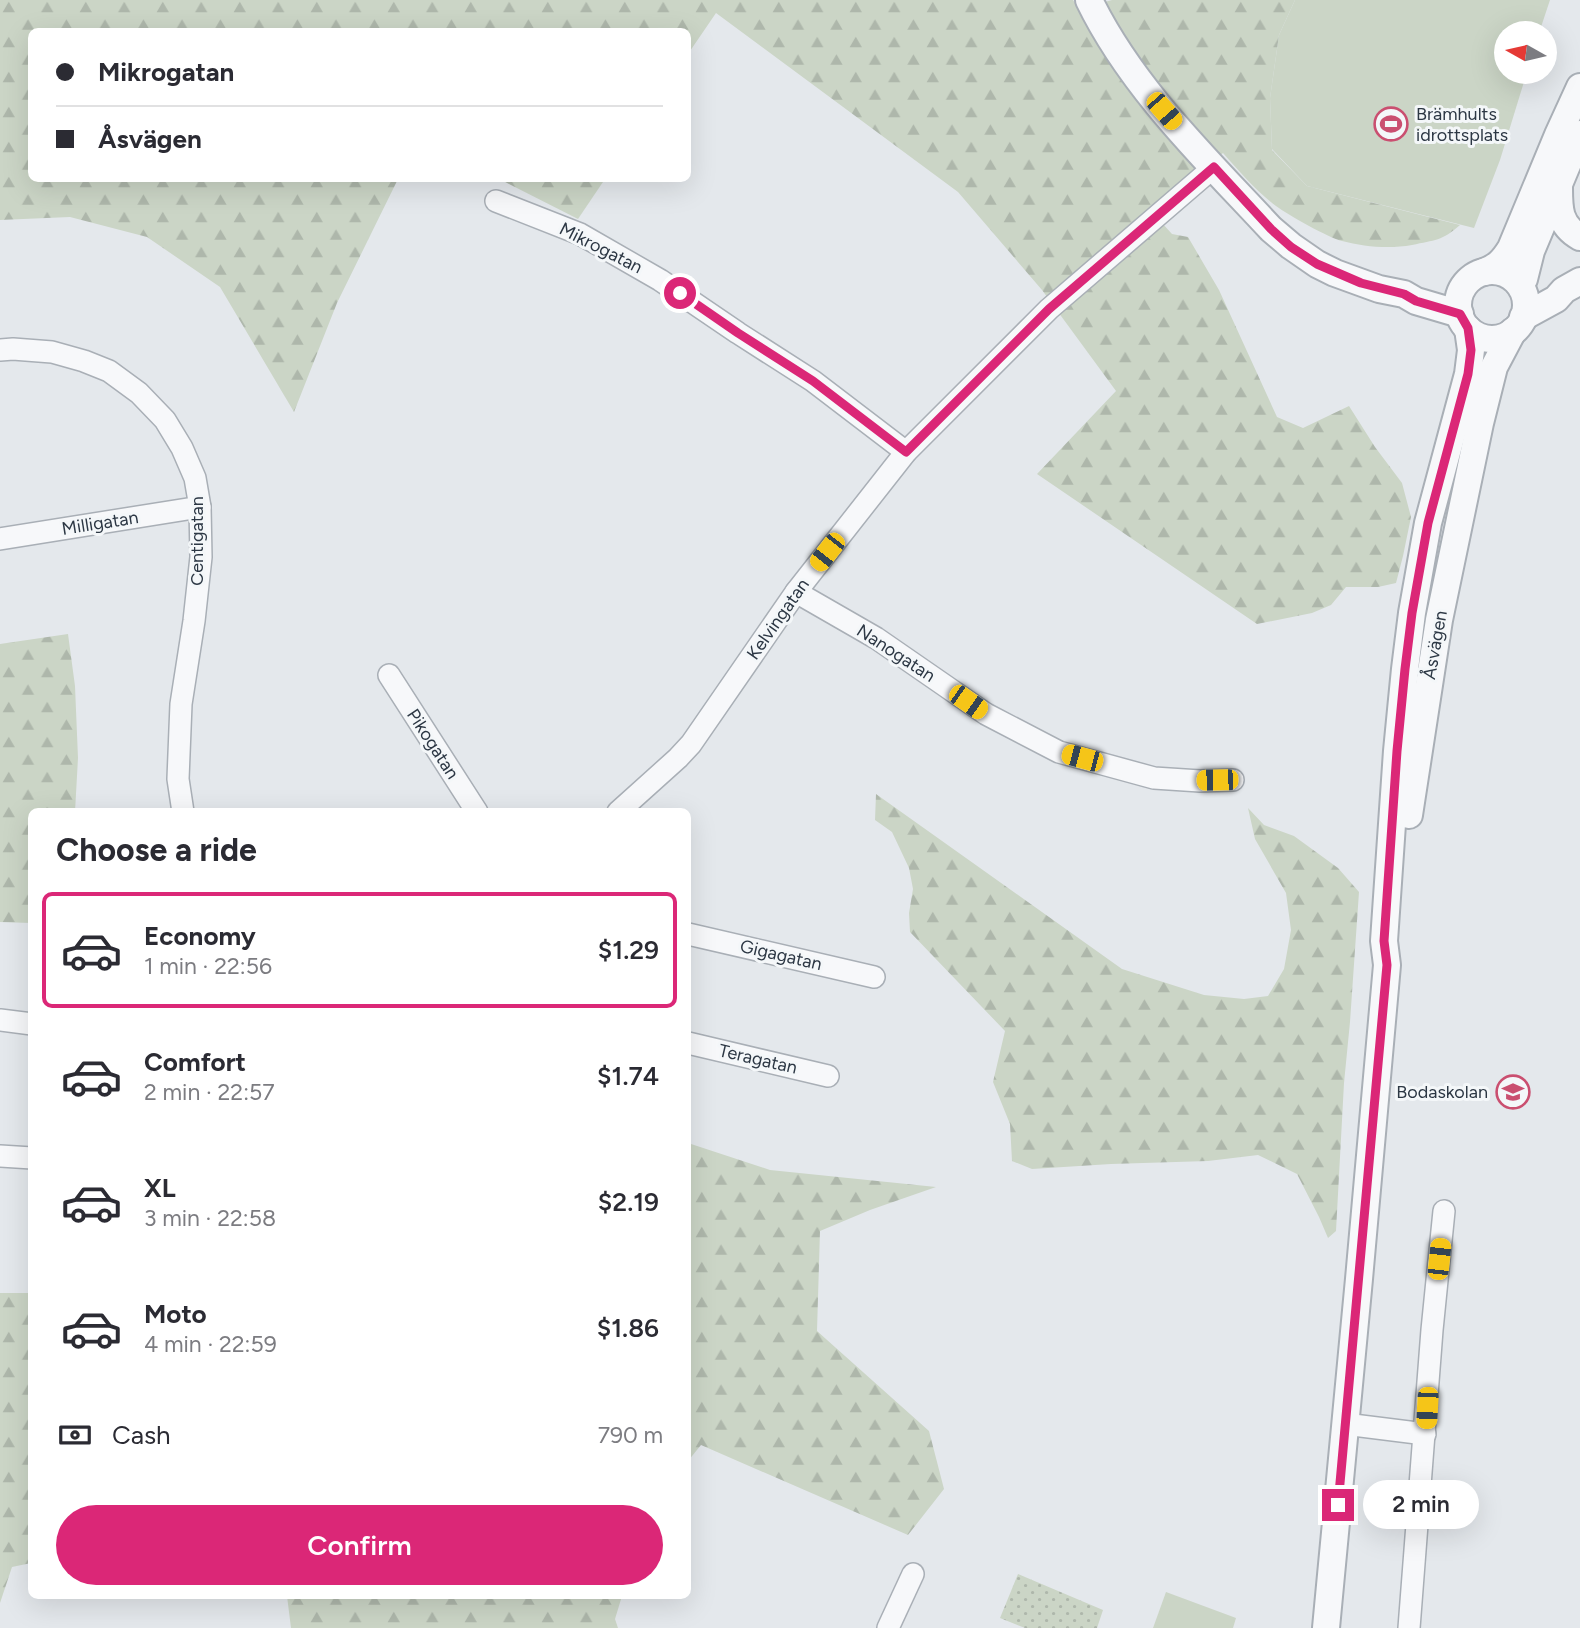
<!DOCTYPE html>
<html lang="en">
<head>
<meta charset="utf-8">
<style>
	:root { --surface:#fff; --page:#f2f2f3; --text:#2b2b33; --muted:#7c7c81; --line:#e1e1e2; --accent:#db2777 }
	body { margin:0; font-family:Figtree,sans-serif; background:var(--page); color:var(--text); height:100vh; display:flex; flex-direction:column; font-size:26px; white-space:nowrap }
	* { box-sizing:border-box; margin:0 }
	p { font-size:23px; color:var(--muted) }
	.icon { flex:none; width:38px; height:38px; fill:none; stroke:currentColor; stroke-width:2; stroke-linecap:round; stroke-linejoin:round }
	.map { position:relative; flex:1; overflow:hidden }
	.panel { position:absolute; left:28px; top:808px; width:663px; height:791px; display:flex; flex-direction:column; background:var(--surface); border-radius:10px; box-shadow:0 7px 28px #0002 }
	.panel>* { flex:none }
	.guide { position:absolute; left:28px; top:28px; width:663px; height:154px; border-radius:10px; box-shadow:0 7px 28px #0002; display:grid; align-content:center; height:154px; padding:0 28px; background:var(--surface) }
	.needle { width:46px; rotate:278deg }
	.fabs { position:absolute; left:1494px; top:21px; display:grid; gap:14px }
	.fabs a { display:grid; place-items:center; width:63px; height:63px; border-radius:50%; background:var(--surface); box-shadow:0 7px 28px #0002; font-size:35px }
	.end { position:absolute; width:32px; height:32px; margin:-16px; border:9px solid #db2777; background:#fff; box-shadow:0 0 0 4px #fff }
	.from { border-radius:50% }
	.bubble { position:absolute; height:49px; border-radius:24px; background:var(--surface); box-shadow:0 7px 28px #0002; font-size:23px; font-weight:600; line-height:49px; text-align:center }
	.car { position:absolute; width:21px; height:42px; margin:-21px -10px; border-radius:9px; box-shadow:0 0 5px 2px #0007; background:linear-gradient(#f5c518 24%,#345 0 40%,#f5c518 0 76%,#345 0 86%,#f5c518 0) }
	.guide b { display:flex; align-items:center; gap:24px; height:66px; font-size:26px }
	.guide b+b { border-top:2px solid var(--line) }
	.guide i { width:18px; height:18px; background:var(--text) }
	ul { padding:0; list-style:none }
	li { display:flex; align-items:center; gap:21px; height:116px; margin:0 14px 10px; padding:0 14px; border:4px solid transparent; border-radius:10px }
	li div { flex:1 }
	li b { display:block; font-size:26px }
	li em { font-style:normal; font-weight:600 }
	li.current { border-color:var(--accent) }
	li>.icon { width:63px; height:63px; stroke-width:1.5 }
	h2 { padding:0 28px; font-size:32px; line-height:84px }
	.pay { display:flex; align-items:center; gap:18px; height:77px; padding:0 28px; font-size:26px }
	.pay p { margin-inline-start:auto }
	.cta { display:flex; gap:14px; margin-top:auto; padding:14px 28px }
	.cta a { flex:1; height:80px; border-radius:42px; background:var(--accent); color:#fff; font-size:28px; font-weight:600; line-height:80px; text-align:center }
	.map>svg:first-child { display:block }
	.grass { fill:#cbd5c6 }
	.forest { fill:url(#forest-firs) }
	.park { fill:url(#park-dots) }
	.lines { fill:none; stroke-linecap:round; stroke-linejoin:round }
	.minor-casing { stroke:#a9afb6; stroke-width:24 }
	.tertiary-casing { stroke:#a9afb6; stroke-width:30 }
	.minor { stroke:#f7f8fa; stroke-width:21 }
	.tertiary { stroke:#f7f8fa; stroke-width:26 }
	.route { stroke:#db2777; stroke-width:9 }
	.labels { text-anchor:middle; stroke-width:6; stroke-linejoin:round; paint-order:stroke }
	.poi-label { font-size:18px; fill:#2c3744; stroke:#f4f7f9; text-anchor:start }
	.street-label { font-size:18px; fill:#2c3744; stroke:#f4f7f9 }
</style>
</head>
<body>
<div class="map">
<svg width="1580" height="1628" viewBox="0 0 1580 1628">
	<defs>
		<pattern id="forest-firs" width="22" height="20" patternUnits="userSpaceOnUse" patternTransform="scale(1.75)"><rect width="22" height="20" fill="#cbd5c6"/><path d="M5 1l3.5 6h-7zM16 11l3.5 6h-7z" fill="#aeb7ab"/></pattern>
		<pattern id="park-dots" width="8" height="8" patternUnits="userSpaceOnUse" patternTransform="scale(1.75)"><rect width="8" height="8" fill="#cbd5c6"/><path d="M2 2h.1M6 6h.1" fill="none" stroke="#aeb7ab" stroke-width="1.8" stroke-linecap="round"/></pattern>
	</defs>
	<rect width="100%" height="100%" fill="#e4e8ec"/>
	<g class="grass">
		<polygon points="1295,0 1550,0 1539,33 1507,33 1507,72 1527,72 1500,160 1474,228 1307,186 1272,149 1270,98 1279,35"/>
		<polygon points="1166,1592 1236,1618 1233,1628 1153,1628"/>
	</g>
	<g class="forest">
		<path d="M0 0H1073L1079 9 1112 0H1295L1279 35 1270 98 1272 150 1307 186 1460 225C1442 241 1435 240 1412 245 1390 249 1364 247 1342 241 1329 238 1288 215 1276 206 1256 191 1240 172 1223 153L1151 211 1172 234 1188 237 1219 290 1277 417 1303 428 1349 406 1375 447 1402 483 1411 517 1403 556 1396 583 1378 587H1346L1331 605 1312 613 1257 624 1037 474 1116 391 1042 290 958 192 716 13 688 54V32H32V178L398 179 337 303 294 412 220 287 147 237 70 217 0 220Z"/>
		<polygon points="499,179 605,179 578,219"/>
		<polygon points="68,634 75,686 78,758 75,812 32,812 31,923 0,922 0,644"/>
		<polygon points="876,794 1122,969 1204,995 1244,999 1268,996 1284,969 1291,930 1286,893 1255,839 1248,808 1264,825 1294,836 1338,868 1359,892 1350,1022 1344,1083 1336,1231 1328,1238 1319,1217 1297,1174 1258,1155 1208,1161 1111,1164 1032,1169 1012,1161 1010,1124 993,1082 1005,1031 910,932 909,913 913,889 909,868 892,832 875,820"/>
		<polygon points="688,1143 770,1170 936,1187 870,1210 820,1231 817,1331 929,1431 944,1489 908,1535 701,1445 688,1461"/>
		<polygon points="0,1293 32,1293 31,1563 12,1567 0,1603"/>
		<polygon points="287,1596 622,1596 615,1619 618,1628 291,1628"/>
	</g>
	<polygon class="park" points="1018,1574 1103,1610 1097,1628 1025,1628 1000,1618"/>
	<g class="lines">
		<defs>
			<g id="minor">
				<polyline points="496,201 580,234 660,280 738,333 813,381 906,452"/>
				<polyline points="0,350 13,349 52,352 84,361 109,371 139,393 165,420 182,448 195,478 200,507 201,557 194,621 181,704 178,779 183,812"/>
				<polyline points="0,539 200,507"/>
				<polyline points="796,592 876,638 986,714 1059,752 1154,778 1200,781 1233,780"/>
				<polyline points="389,675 477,812"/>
				<polyline points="618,812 678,758 691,744 796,592 906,452 1049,309 1214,167"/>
				<polyline points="688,934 874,977"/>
				<polyline points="0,1020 32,1024"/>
				<polyline points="688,1043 828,1076"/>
				<polyline points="0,1156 32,1158"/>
				<polyline points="1345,1424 1425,1434"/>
				<polyline points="888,1628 913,1574"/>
				<polyline points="1409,1628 1432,1330 1444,1211"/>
			</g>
			<g id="tertiary">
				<path d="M1089 0C1131 87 1206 159 1271 229L1291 246 1317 264 1335 273 1379 289 1404 294 1416 301 1460 314"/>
				<path d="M1559 184C1559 207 1558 225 1580 237"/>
				<circle cx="1492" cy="305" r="34"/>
				<path d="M1484 272C1497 267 1503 261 1511 248L1558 135 1580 87"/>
				<polyline points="1520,285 1524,279 1531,251 1580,134"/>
				<polyline points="1523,317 1556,299 1564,290 1580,281"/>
				<polyline points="1409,815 1439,620 1480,423 1494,367 1513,331"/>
				<polyline points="1326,1628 1359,1279 1387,965 1384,941 1397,751 1405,669 1412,613 1428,523 1468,374 1471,350 1468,329"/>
			</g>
		</defs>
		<use href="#minor" class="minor-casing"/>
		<use href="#tertiary" class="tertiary-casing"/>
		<use href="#minor" class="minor"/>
		<use href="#tertiary" class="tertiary"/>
	</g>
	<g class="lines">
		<polyline class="route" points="680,293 738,333 813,381 906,452 1049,309 1214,167 1271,229 1291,247 1317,264 1361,283 1404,294 1416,301 1460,314 1468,328 1471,350 1468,374 1428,523 1412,613 1405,669 1397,751 1384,941 1387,965 1338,1505"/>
	</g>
	<defs>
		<symbol id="stadium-ring" viewBox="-11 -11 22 22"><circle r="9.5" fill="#f4f7f9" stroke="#ca4f70" stroke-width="1.5"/><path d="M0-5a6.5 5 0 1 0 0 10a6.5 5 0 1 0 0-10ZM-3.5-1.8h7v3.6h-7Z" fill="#ca4f70"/></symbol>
		<symbol id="school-ring" viewBox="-11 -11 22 22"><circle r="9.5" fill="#f4f7f9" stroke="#ca4f70" stroke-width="1.5"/><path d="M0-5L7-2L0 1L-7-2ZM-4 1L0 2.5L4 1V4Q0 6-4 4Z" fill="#ca4f70"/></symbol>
	</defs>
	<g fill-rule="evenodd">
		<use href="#stadium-ring" x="1372" y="105" width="38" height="38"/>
		<use href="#school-ring" x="1494" y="1073" width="38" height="38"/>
	</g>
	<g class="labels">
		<g class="poi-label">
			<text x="1416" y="120">Brämhults<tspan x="1416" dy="21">idrottsplats</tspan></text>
			<text x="1488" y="1098" text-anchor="end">Bodaskolan</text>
		</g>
		<g class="street-label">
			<text transform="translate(601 248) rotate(27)" y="6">Mikrogatan</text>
			<text transform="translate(100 523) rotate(-9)" y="6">Milligatan</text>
			<text transform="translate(197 541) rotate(-90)" y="6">Centigatan</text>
			<text transform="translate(778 619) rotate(-55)" y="6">Kelvingatan</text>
			<text transform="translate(1435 645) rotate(-80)" y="6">Åsvägen</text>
			<text transform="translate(896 653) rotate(33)" y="6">Nanogatan</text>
			<text transform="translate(433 744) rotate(57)" y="6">Pikogatan</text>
			<text transform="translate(781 955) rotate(13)" y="6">Gigagatan</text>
			<text transform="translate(758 1059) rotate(13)" y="6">Teragatan</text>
		</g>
	</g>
</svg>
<div class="fabs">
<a><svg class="needle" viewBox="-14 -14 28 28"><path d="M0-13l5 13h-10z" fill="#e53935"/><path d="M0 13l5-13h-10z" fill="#7c7c81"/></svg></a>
</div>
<i class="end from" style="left:680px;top:293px"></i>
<i class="end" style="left:1338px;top:1505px"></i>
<div class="bubble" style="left:1363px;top:1480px;width:116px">2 min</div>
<i class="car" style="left:1164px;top:111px;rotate:139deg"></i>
<i class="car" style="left:827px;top:552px;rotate:218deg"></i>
<i class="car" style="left:968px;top:702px;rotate:125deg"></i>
<i class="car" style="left:1082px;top:758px;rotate:285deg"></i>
<i class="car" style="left:1217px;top:780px;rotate:269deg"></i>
<i class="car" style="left:1439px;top:1259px;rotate:6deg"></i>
<i class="car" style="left:1427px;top:1408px;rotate:183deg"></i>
<div class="guide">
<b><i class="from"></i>Mikrogatan</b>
<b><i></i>Åsvägen</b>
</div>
<section class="panel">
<h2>Choose a ride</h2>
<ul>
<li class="current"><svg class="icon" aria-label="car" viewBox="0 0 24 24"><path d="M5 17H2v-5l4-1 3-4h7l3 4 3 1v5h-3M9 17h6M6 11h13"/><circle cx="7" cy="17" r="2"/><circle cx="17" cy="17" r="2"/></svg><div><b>Economy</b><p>1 min · 22:56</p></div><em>$1.29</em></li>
<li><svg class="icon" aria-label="car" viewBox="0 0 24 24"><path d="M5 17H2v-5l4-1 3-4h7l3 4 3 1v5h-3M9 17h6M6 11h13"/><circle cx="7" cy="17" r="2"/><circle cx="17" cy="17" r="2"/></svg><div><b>Comfort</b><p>2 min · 22:57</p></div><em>$1.74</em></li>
<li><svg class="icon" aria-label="car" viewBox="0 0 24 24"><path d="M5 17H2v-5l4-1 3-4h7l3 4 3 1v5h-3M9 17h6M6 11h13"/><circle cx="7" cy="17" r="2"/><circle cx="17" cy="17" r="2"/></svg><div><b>XL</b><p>3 min · 22:58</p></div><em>$2.19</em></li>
<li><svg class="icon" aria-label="car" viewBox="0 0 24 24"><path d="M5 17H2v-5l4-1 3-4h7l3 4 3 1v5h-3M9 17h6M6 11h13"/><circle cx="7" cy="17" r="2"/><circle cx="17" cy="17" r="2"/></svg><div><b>Moto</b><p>4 min · 22:59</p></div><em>$1.86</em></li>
</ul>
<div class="pay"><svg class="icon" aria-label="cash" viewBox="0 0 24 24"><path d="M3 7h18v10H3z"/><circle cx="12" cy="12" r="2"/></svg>Cash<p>790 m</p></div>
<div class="cta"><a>Confirm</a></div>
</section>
</div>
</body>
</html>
